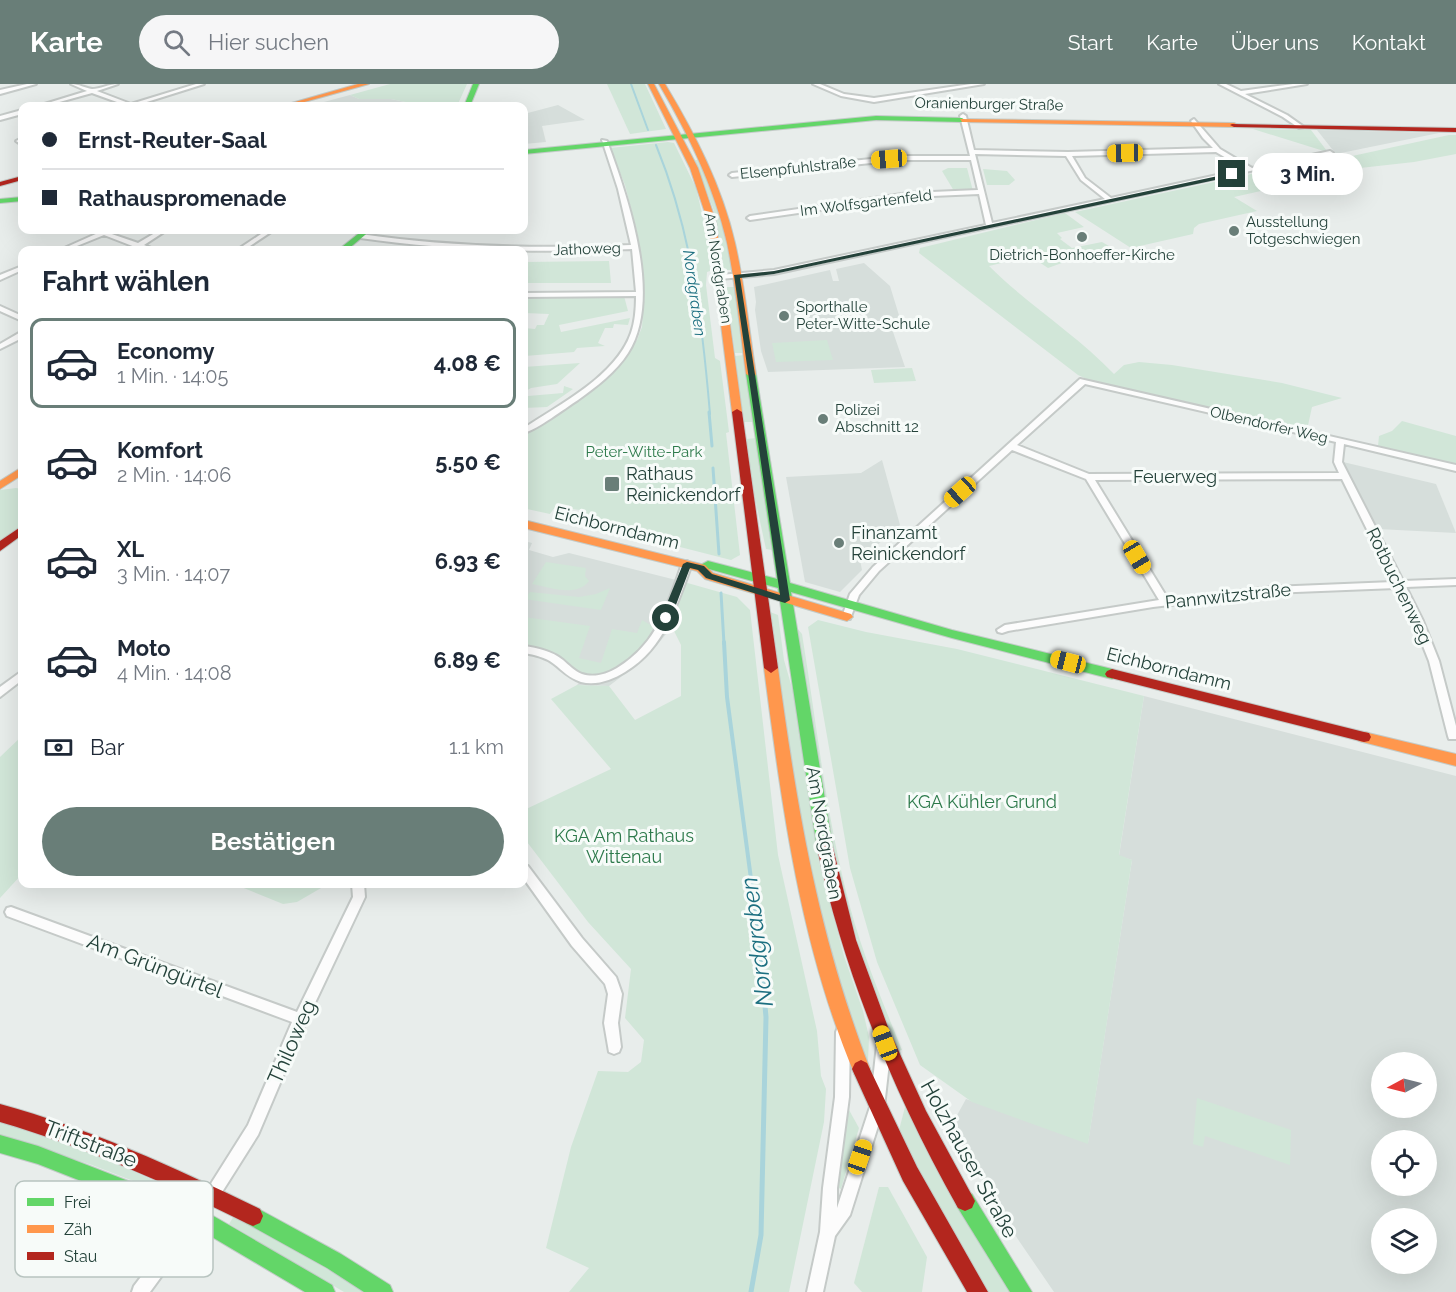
<!DOCTYPE html>
<html lang="de">
<head>
<meta charset="utf-8">
<style>
	:root { --surface:#fff; --page:#f6f6f7; --text:#1f2937; --muted:#747a83; --line:#e0e1e3; --accent:#697e78 }
	body { margin:0; font-family:Raleway,sans-serif; background:var(--page); color:var(--text); height:100vh; display:flex; flex-direction:column; font-size:22px; white-space:nowrap }
	* { box-sizing:border-box; margin:0 }
	p { font-size:20px; color:var(--muted) }
	.icon { flex:none; width:33px; height:33px; fill:none; stroke:currentColor; stroke-width:2; stroke-linecap:round; stroke-linejoin:round }
	.map { position:relative; flex:1; overflow:hidden }
	.side { position:absolute; left:18px; top:162px; width:510px; height:642px; display:flex; flex-direction:column; background:var(--surface); border-radius:12px; box-shadow:0 6px 24px #0002 }
	.side>* { flex:none }
	.top-card { position:absolute; left:18px; top:18px; width:510px; height:132px; border-radius:12px; box-shadow:0 6px 24px #0002; display:grid; align-content:center; height:132px; padding:0 24px; background:var(--surface) }
	.needle { width:39px; rotate:263deg }
	.buttons { position:absolute; left:1371px; top:968px; display:grid; gap:12px }
	.buttons a { display:grid; place-items:center; width:66px; height:66px; border-radius:50%; background:var(--surface); box-shadow:0 6px 24px #0002; font-size:30px }
	.end { position:absolute; width:27px; height:27px; margin:-14px; border:8px solid #24423a; background:#fff; box-shadow:0 0 0 3px #fff }
	.from { border-radius:50% }
	.bubble { position:absolute; height:42px; border-radius:21px; background:var(--surface); box-shadow:0 6px 24px #0002; font-size:20px; font-weight:700; line-height:42px; text-align:center }
	.car { position:absolute; width:18px; height:36px; margin:-18px -9px; border-radius:8px; box-shadow:0 0 4px 2px #0007; background:linear-gradient(#f5c518 24%,#345 0 40%,#f5c518 0 76%,#345 0 86%,#f5c518 0) }
	.top-card b { display:flex; align-items:center; gap:21px; height:57px; font-size:22px }
	.top-card b+b { border-top:2px solid var(--line) }
	.top-card i { width:15px; height:15px; background:var(--text) }
	ul { padding:0; list-style:none }
	li { display:flex; align-items:center; gap:18px; height:90px; margin:0 12px 9px; padding:0 12px; border:3px solid transparent; border-radius:12px }
	li div { flex:1 }
	li b { display:block; font-size:22px }
	li em { font-style:normal; font-weight:700 }
	li.selected { border-color:var(--accent) }
	li>.icon { width:54px; height:54px; stroke-width:1.5 }
	h2 { padding:0 24px; font-size:27px; line-height:72px }
	.pay { display:flex; align-items:center; gap:15px; height:66px; padding:0 24px; font-size:22px }
	.pay p { margin-inline-start:auto }
	.cta { display:flex; gap:12px; margin-top:auto; padding:12px 24px }
	.cta a { flex:1; height:69px; border-radius:36px; background:var(--accent); color:#fff; font-size:24px; font-weight:700; line-height:69px; text-align:center }
	header { display:flex; align-items:center; gap:36px; box-sizing:border-box; height:84px; padding:0 30px; background:var(--accent); color:#fff }
	header strong { font-size:28px }
	nav { display:flex; gap:33px; margin-inline-start:auto; font-size:21px }
	.search { width:420px; height:54px; background:var(--page); display:flex; align-items:center; gap:15px; box-sizing:border-box; padding:0 21px; border-radius:33px; color:var(--muted); font-size:22px }
	.map>svg:first-child { display:block }
	.built { fill:#d6dedb; fill-rule:evenodd }
	.green { fill:#d1e6d8 }
	.lines { fill:none; stroke-linecap:round; stroke-linejoin:round }
	.stream-far3 { stroke:#a9d4db; stroke-width:2 }
	.stream-far2 { stroke:#a9d4db; stroke-width:3 }
	.stream-far1 { stroke:#a9d4db; stroke-width:4 }
	.stream { stroke:#a9d4db; stroke-width:5 }
	.street-casing { stroke:#c5cac8; stroke-width:4 }
	.fast-casing { stroke:#c3cbc8; stroke-width:2 }
	.slow-casing { stroke:#c3cbc8; stroke-width:2 }
	.jam-casing { stroke:#c3cbc8; stroke-width:2 }
	.street { fill:#fcfcfc; fill-rule:evenodd }
	.fast { fill:#63d668; fill-rule:evenodd }
	.slow { fill:#ff974d; fill-rule:evenodd }
	.jam { fill:#b3261e; fill-rule:evenodd }
	.route { fill:#24423a }
	.poi-dot { fill:#697e78; stroke:#f7fbf9; stroke-width:2 }
	.labels { text-anchor:middle; stroke-width:6; stroke-linejoin:round; paint-order:stroke }
	.far-street-label { font-size:15px; fill:#24423a; stroke:#f7fbf9 }
	.far-poi-label { font-size:15px; fill:#24423a; stroke:#f7fbf9; text-anchor:start }
	.far-park-label { font-size:15px; fill:#2d7a4b; stroke:#f7fbf9 }
	.far-water-label { font-size:16px; font-style:italic; fill:#1c6f80; stroke:#f7fbf9 }
	.poi-label { font-size:18px; fill:#24423a; stroke:#f7fbf9; text-anchor:start }
	.street-label { font-size:18px; fill:#24423a; stroke:#f7fbf9 }
	.park-label { font-size:18px; fill:#2d7a4b; stroke:#f7fbf9 }
	.near-street-label { font-size:21px; fill:#24423a; stroke:#f7fbf9 }
	.near-water-label { font-size:24px; font-style:italic; fill:#1c6f80; stroke:#f7fbf9 }
	.key { fill:#f7fbf9; stroke:#b8c4c0; stroke-width:1.5 }
	.key-label { font-size:16px; fill:#24423a }
</style>
</head>
<body>
<header>
<strong>Karte</strong>
<div class="search"><svg class="icon" aria-label="search" viewBox="0 0 24 24"><circle cx="10" cy="10" r="6"/><path d="M15 15l6 6"/></svg>Hier suchen</div>
<nav><a>Start</a><a>Karte</a><a>Über uns</a><a>Kontakt</a></nav>
</header>
<div class="map">
<svg width="1456" height="1208" viewBox="0 0 1456 1208">
	<rect width="100%" height="100%" fill="#e8edeb"/>
	<g class="built">
		<polygon points="350,11 359,15 391,15 425,22 309,22"/>
		<polygon points="558,21 585,36 542,42 546,58 524,60 524,30"/>
		<polygon points="1317,46 1439,49 1336,70"/>
		<polygon points="864,179 890,202 902,241 891,242 905,283 768,288 761,267 755,226 756,218 754,203 830,186 833,197 839,197 836,185"/>
		<polygon points="882,376 900,441 860,476 862,486 840,508 805,498 786,393 861,389"/>
		<polygon points="1343,378 1436,400 1456,449 1378,445"/>
		<polygon points="524,457 532,459 529,466 553,473 569,469 684,498 672,543 646,574 609,602 577,601 585,592 538,565 524,563"/>
		<path d="M1144 612 1456 692V1208H1054L1013 1148 951 1042 966 1015 1088 1059 1132 776 1119 772ZM1382 978H1426V1023H1382ZM1382 1056H1426V1101H1382ZM1382 1134H1426V1179H1382Z"/>
	</g>
	<g class="green">
		<polygon points="390,0 467,0 457,22 425,22 391,15 359,15 350,11"/>
		<polygon points="607,0 645,0 666,45 630,50"/>
		<polygon points="1253,45 1311,46 1327,67 1327,68"/>
		<polygon points="1449,51 1456,51 1456,70 1414,78 1333,87 1320,79"/>
		<polygon points="668,58 674,59 696,104 709,159 710,187 707,188 706,201 715,274 720,277 729,348 726,349 740,471 731,476 590,440 583,434 580,426 555,423 550,430 527,425 524,420 524,352 617,284 637,256 642,243 643,228 637,148 625,101 610,64"/>
		<polygon points="695,76 699,76 718,123 732,186 723,186 714,127"/>
		<polygon points="1311,77 1335,91 1316,95 1309,91 1299,92 1305,97 1234,113 1257,127 1199,140 1194,144 1193,150 1131,164 1075,128"/>
		<polygon points="948,84 967,84 973,107 954,107 942,87"/>
		<polygon points="983,85 1007,87 1015,96 1009,101 987,101"/>
		<path d="M1065 129 1084 143 1057 149 1062 154 1060 155 1072 164 1102 158 1109 162 1048 184 1030 172 989 182C1028 221 1076 250 1114 290L1124 281 1139 278 1172 281 1282 299 1342 314 1312 323 1307 346 1091 297 1078 291 919 169 920 164Z"/>
		<polygon points="609,177 611,199 524,199 524,178"/>
		<polygon points="726,203 734,203 744,269 735,269"/>
		<polygon points="624,212 628,227 559,241 561,248 630,234 628,241 614,240 613,244 605,244 598,259 605,262 577,264 574,268 525,272 524,275 524,244 535,245 537,241 544,241 549,230 524,229 524,213"/>
		<polygon points="827,256 833,276 776,278 772,259"/>
		<polygon points="744,271 753,338 744,338 735,272"/>
		<polygon points="580,279 557,300 531,304 524,308 524,283"/>
		<polygon points="912,284 916,297 874,299 871,286"/>
		<polygon points="564,302 573,305 547,323 524,324 524,318 528,318 528,312 563,309"/>
		<polygon points="1402,337 1456,352 1456,380 1378,362 1379,352 1392,347"/>
		<polygon points="757,354 772,466 766,465 754,410 746,355"/>
		<polygon points="16,404 22,405 22,442 0,459 0,406"/>
		<path d="M546 478 586 484 585 492 589 497C576 514 549 503 532 500Z"/>
		<polygon points="684,498 737,513 750,526 778,771 817,947 821,992 826,1005 824,1038 789,1208 569,1208 589,1184 546,1164 571,1063 598,987 628,988 641,978 644,956 625,934 631,885 588,838 524,754 524,726 611,685 551,615 577,601 609,602 635,636 681,612 681,561 672,543"/>
		<polygon points="610,504 601,526 524,515 530,508 579,513 596,510"/>
		<polygon points="770,528 778,531 784,576 794,611 819,778 844,872 863,927 869,953 868,978 858,960 810,806"/>
		<path d="M524 533 590 542 579 574 601 579 612 545 637 549 642 536 654 543C641 569 611 603 578 588 558 580 545 566 524 563Z"/>
		<polygon points="818,536 866,548 957,565 1144,612 1119,771 1132,776 1088,1060 972,1018 920,981 877,878 850,784 808,543"/>
		<path d="M796 543 802 550C816 635 825 723 846 807 859 862 881 914 902 966L897 967 881 931 837 791Z"/>
		<polygon points="22,652 22,790 0,814 0,673"/>
		<polygon points="234,800 328,800 297,818 283,820"/>
		<polygon points="1197,1014 1291,1046 1290,1081 1205,1052 1203,1063 1193,1060"/>
		<polygon points="905,1023 962,1129 1011,1208 988,1208 953,1151 898,1050"/>
		<polygon points="849,1026 859,1044 841,1105 836,1103"/>
		<polygon points="0,1037 76,1061 196,1116 190,1119 92,1081 0,1051"/>
		<polygon points="879,1103 888,1103 927,1173 922,1208 862,1208 854,1199"/>
		<polygon points="234,1132 280,1157 365,1208 344,1208 229,1140"/>
	</g>
	<g class="lines">
		<g class="stream-far3">
			<polyline points="631,0 648,46"/>
			<path d="M656 61C692 149 702 235 710 330"/>
		</g>
		<g class="stream-far2">
			<polyline points="709,328 712,362"/>
			<polyline points="713,384 719,470"/>
			<polyline points="721,509 724,560"/>
		</g>
		<polyline class="stream-far1" points="724,558 727,613 758,848"/>
		<polyline class="stream" points="751,1208 761,1151 766,933 758,846"/>
		<defs>
			<g id="street">
				<polygon points="27,0 36,0 0,10 0,6"/>
				<path d="M71 0C79 0 85 4 92 5 100 5 109 0 118 0L97 7 131 20 196 0H204L134 22H128L92 9 45 22H38L87 7Z"/>
				<polygon points="813,0 820,0 844,10 874,14 971,0 984,0 874,18 841,12"/>
				<polygon points="1219,0 1226,0 1241,7 1293,0 1307,0 1245,10 1287,31 1304,43 1299,44 1283,33"/>
				<polygon points="22,26 22,30 0,36 0,32"/>
				<path d="M963 30 966 32 974 66 1068 68 1213 64 1203 54 1191 37 1194 35 1220 65 1252 84 1330 67 1333 69 774 190 720 195 717 193 720 191 774 186 986 141 979 110 909 113 750 136 747 134 750 132 909 109 978 106 971 76H901L732 93 729 91 732 89 901 72H970L960 32ZM1216 68 1245 85 1111 114 1085 94 1072 72ZM975 70 1066 72 1081 96 1105 115 992 139Z"/>
				<polygon points="22,54 22,58 19,59 16,57"/>
				<path d="M602 56 607 57C628 113 663 215 628 269 616 288 596 303 578 316 564 325 538 345 524 349V344C560 320 616 292 631 249 635 238 636 224 636 212L524 213V209L636 208 632 165C540 169 451 167 360 154L357 152 360 150C450 163 540 165 631 161L618 105Z"/>
				<polygon points="92,146 100,146 138,159 160,146 167,146 144,161 154,165 155,166 135,163 104,151 67,166 60,166 98,149"/>
				<polygon points="267,146 274,146 244,166 237,166"/>
				<polygon points="22,182 22,186 0,196 0,191"/>
				<polygon points="0,222 22,232 22,237 0,227"/>
				<polygon points="19,249 22,249 22,254 0,265 0,260"/>
				<path d="M1080 295 1456 381V387L1344 360 1342 378 1403 497 1456 495V501L1406 503 1423 537 1439 577 1456 642V655H1449L1448 652 1429 577 1413 537 1396 504 1271 509 1153 523 1008 547 1002 549 998 548 997 546 1005 541 1159 516 1086 395 1012 366 879 487 859 511 850 535H844L842 533 850 510 873 483ZM1085 300 1336 358 1334 378 1339 389 1089 390 1017 361ZM1342 395 1393 498 1271 503 1168 515 1095 396Z"/>
				<path d="M687 477 692 480C676 522 665 564 625 588 612 596 596 602 581 598 569 594 563 587 554 580 545 573 535 571 524 569V562C538 564 552 567 563 576 569 581 574 587 582 590 594 594 607 590 617 584 658 559 667 522 682 480Z"/>
				<polygon points="22,587 22,596 0,613 0,603"/>
				<polygon points="524,781 528,782 582,854 616,893 622,910 618,939 621,963 619,968 614,970 609,968 604,939 608,910 605,900 572,862 524,795"/>
				<polygon points="352,800 364,800 365,813 306,938 258,1051 217,1116 150,1208 132,1208 134,1202 207,1106 248,1041 292,938 7,832 5,828 7,824 11,823 297,928 353,813"/>
				<polygon points="843,942 848,943 850,948 849,1013 837,1104 837,1124 870,1023 877,961 879,956 884,954 889,956 891,961 884,1023 850,1131 835,1152 823,1208 807,1208 820,1148 823,1104 835,1013 836,948 838,943"/>
			</g>
			<g id="fast">
				<polygon points="473,0 479,0 470,22 464,22"/>
				<polygon points="876,32 962,34 965,36 962,38 876,36 524,70 524,66"/>
				<polygon points="22,113 22,117 0,119 0,115"/>
				<polygon points="363,146 371,146 347,166 338,166"/>
				<polygon points="751,287 756,290 790,499 952,546 1112,585 1119,590 1112,595 952,554 791,508 833,764 830,769 825,770 820,769 817,764 778,504 709,485 701,488 695,484 708,477 777,495 746,290"/>
				<polygon points="0,1051 38,1062 203,1126 332,1201 335,1208 305,1208 190,1140 38,1080 0,1069"/>
				<polygon points="965,1107 972,1110 1032,1208 1010,1208 958,1124 955,1117 958,1110"/>
				<polygon points="253,1122 341,1170 390,1201 393,1208 364,1208 327,1184 246,1139 243,1132 246,1125"/>
			</g>
			<g id="slow">
				<polygon points="358,0 369,0 290,22 281,22"/>
				<polygon points="648,0 654,0 698,84 716,138 742,328 741,330 737,331 732,328 708,138 690,84"/>
				<path d="M659 0H665C695 50 722 102 735 159 745 202 749 246 756 290L755 292 751 293 746 290C740 246 736 202 727 159 714 102 688 50 659 0Z"/>
				<polygon points="960,35 1234,39 1238,41 1234,43 962,38"/>
				<polygon points="22,383 22,391 0,405 0,397"/>
				<polygon points="524,436 705,481 713,489 851,530 853,533 847,537 705,495 697,487 524,444"/>
				<path d="M771 579 778 584C797 725 818 851 870 985L867 991 861 994 855 991C800 862 782 722 764 584Z"/>
				<polygon points="1364,648 1456,670 1456,682 1359,657 1357,653 1359,649"/>
			</g>
			<g id="jam">
				<polygon points="1232,40 1456,44 1456,48 1234,43 1230,41"/>
				<polygon points="22,92 22,96 0,102 0,98"/>
				<polygon points="737,325 742,328 778,584 771,589 764,584 732,328"/>
				<polygon points="22,442 22,451 0,467 0,457"/>
				<polygon points="1112,585 1364,648 1369,649 1371,653 1369,657 1364,658 1107,593 1105,590 1107,587"/>
				<path d="M825 758 830 759 833 764 856 856 889 946 926 1027 975 1117 972 1124 965 1127 958 1124C894 1010 845 892 817 764L820 759Z"/>
				<polygon points="861,976 867,979 917,1083 988,1208 967,1208 903,1097 852,985 855,979"/>
				<path d="M0 1020C91 1045 176 1084 260 1125L263 1132 260 1139 253 1142 246 1139C166 1099 86 1063 0 1038Z"/>
			</g>
		</defs>
		<use href="#street" class="street-casing"/>
		<use href="#fast" class="fast-casing"/>
		<use href="#slow" class="slow-casing"/>
		<use href="#jam" class="jam-casing"/>
		<use href="#street" class="street"/>
		<use href="#fast" class="fast"/>
		<use href="#slow" class="slow"/>
		<use href="#jam" class="jam"/>
	</g>
	<polygon class="route" points="1232,89 1234,92 774,190 740,194 790,516 785,519 706,494 698,486 690,484 671,534 663,536 661,534 683,480 687,478 704,482 712,490 780,511 734,191 774,187"/>
	<g class="poi-dot">
		<circle cx="1234" cy="147" r="6"/>
		<circle cx="1082" cy="153" r="6"/>
		<circle cx="784" cy="232" r="6"/>
		<circle cx="823" cy="335" r="6"/>
		<rect x="604" y="392" width="16" height="16" rx="3"/>
		<circle cx="839" cy="459" r="6"/>
	</g>
	<g class="labels">
		<g class="far-street-label">
			<text transform="translate(989 20) rotate(1)" y="5">Oranienburger Straße</text>
			<text transform="translate(798 84) rotate(-6)" y="5">Elsenpfuhlstraße</text>
			<text transform="translate(866 119) rotate(-7)" y="5">Im Wolfsgartenfeld</text>
			<text transform="translate(587 165) rotate(-2)" y="5">Jathoweg</text>
			<text transform="translate(718 184) rotate(81)" y="5">Am Nordgraben</text>
			<text transform="translate(1269 341) rotate(13)" y="5">Olbendorfer Weg</text>
		</g>
		<g class="far-poi-label">
			<text x="1246" y="143">Ausstellung<tspan x="1246" dy="17">Totgeschwiegen</tspan></text>
			<text x="1082" y="176" text-anchor="middle">Dietrich-Bonhoeffer-Kirche</text>
			<text x="796" y="228">Sporthalle<tspan x="796" dy="17">Peter-Witte-Schule</tspan></text>
			<text x="835" y="331">Polizei<tspan x="835" dy="17">Abschnitt 12</tspan></text>
		</g>
		<g class="far-park-label">
			<text x="644" y="373">Peter-Witte-Park</text>
		</g>
		<g class="far-water-label">
			<text transform="translate(695 209) rotate(82)" y="6">Nordgraben</text>
		</g>
		<g class="poi-label">
			<text x="626" y="396">Rathaus<tspan x="626" dy="21">Reinickendorf</tspan></text>
			<text x="851" y="455">Finanzamt<tspan x="851" dy="21">Reinickendorf</tspan></text>
		</g>
		<g class="street-label">
			<text x="1175" y="399">Feuerweg</text>
			<text transform="translate(617 444) rotate(14)" y="6">Eichborndamm</text>
			<text transform="translate(1399 502) rotate(64)" y="6">Rotbuchenweg</text>
			<text transform="translate(1228 512) rotate(-6)" y="6">Pannwitzstraße</text>
			<text transform="translate(1169 585) rotate(14)" y="6">Eichborndamm</text>
			<text transform="translate(824 749) rotate(80)" y="6">Am Nordgraben</text>
		</g>
		<g class="park-label">
			<text x="982" y="724">KGA Kühler Grund</text>
			<text x="624" y="758">KGA Am Rathaus<tspan x="624" dy="21">Wittenau</tspan></text>
		</g>
		<g class="near-street-label">
			<text transform="translate(155 882) rotate(21)" y="7">Am Grüngürtel</text>
			<text transform="translate(292 958) rotate(-66)" y="7">Thiloweg</text>
			<text transform="translate(91 1060) rotate(21)" y="7">Triftstraße</text>
			<text transform="translate(969 1075) rotate(61)" y="7">Holzhauser Straße</text>
		</g>
		<g class="near-water-label">
			<text transform="translate(757 858) rotate(-97)" y="8">Nordgraben</text>
		</g>
	</g>
	<rect x="15" y="1097" width="198" height="96" rx="9" class="key"/>
	<rect x="27" y="1114" width="27" height="8" fill="#63d668"/>
	<rect x="27" y="1141" width="27" height="8" fill="#ff974d"/>
	<rect x="27" y="1168" width="27" height="8" fill="#b3261e"/>
	<g class="key-label">
		<text x="64" y="1124">Frei</text>
		<text x="64" y="1151">Zäh</text>
		<text x="64" y="1178">Stau</text>
	</g>
</svg>
<div class="buttons">
<a><svg class="needle" viewBox="-14 -14 28 28"><path d="M0-13l5 13h-10z" fill="#e53935"/><path d="M0 13l5-13h-10z" fill="#747a83"/></svg></a>
<a><svg class="icon" aria-label="locate" viewBox="0 0 24 24"><circle cx="12" cy="12" r="6"/><path d="M12 2v4M12 18v4M2 12h4M18 12h4"/></svg></a>
<a><svg class="icon" aria-label="layers" viewBox="0 0 24 24"><path d="M12 4l9 5-9 5-9-5zM3 14l9 5 9-5"/></svg></a>
</div>
<i class="end from" style="left:666px;top:534px"></i>
<i class="end" style="left:1232px;top:90px"></i>
<div class="bubble" style="left:1252px;top:69px;width:111px">3 Min.</div>
<i class="car" style="left:1125px;top:69px;rotate:269deg"></i>
<i class="car" style="left:889px;top:75px;rotate:266deg"></i>
<i class="car" style="left:960px;top:408px;rotate:228deg"></i>
<i class="car" style="left:1137px;top:473px;rotate:149deg"></i>
<i class="car" style="left:1068px;top:578px;rotate:284deg"></i>
<i class="car" style="left:885px;top:959px;rotate:339deg"></i>
<i class="car" style="left:860px;top:1073px;rotate:19deg"></i>
<div class="top-card">
<b><i class="from"></i>Ernst-Reuter-Saal</b>
<b><i></i>Rathauspromenade</b>
</div>
<section class="side">
<h2>Fahrt wählen</h2>
<ul>
<li class="selected"><svg class="icon" aria-label="car" viewBox="0 0 24 24"><path d="M5 17H2v-5l4-1 3-4h7l3 4 3 1v5h-3M9 17h6M6 11h13"/><circle cx="7" cy="17" r="2"/><circle cx="17" cy="17" r="2"/></svg><div><b>Economy</b><p>1 Min. · 14:05</p></div><em>4.08 €</em></li>
<li><svg class="icon" aria-label="car" viewBox="0 0 24 24"><path d="M5 17H2v-5l4-1 3-4h7l3 4 3 1v5h-3M9 17h6M6 11h13"/><circle cx="7" cy="17" r="2"/><circle cx="17" cy="17" r="2"/></svg><div><b>Komfort</b><p>2 Min. · 14:06</p></div><em>5.50 €</em></li>
<li><svg class="icon" aria-label="car" viewBox="0 0 24 24"><path d="M5 17H2v-5l4-1 3-4h7l3 4 3 1v5h-3M9 17h6M6 11h13"/><circle cx="7" cy="17" r="2"/><circle cx="17" cy="17" r="2"/></svg><div><b>XL</b><p>3 Min. · 14:07</p></div><em>6.93 €</em></li>
<li><svg class="icon" aria-label="car" viewBox="0 0 24 24"><path d="M5 17H2v-5l4-1 3-4h7l3 4 3 1v5h-3M9 17h6M6 11h13"/><circle cx="7" cy="17" r="2"/><circle cx="17" cy="17" r="2"/></svg><div><b>Moto</b><p>4 Min. · 14:08</p></div><em>6.89 €</em></li>
</ul>
<div class="pay"><svg class="icon" aria-label="cash" viewBox="0 0 24 24"><path d="M3 7h18v10H3z"/><circle cx="12" cy="12" r="2"/></svg>Bar<p>1.1 km</p></div>
<div class="cta"><a>Bestätigen</a></div>
</section>
</div>
</body>
</html>
